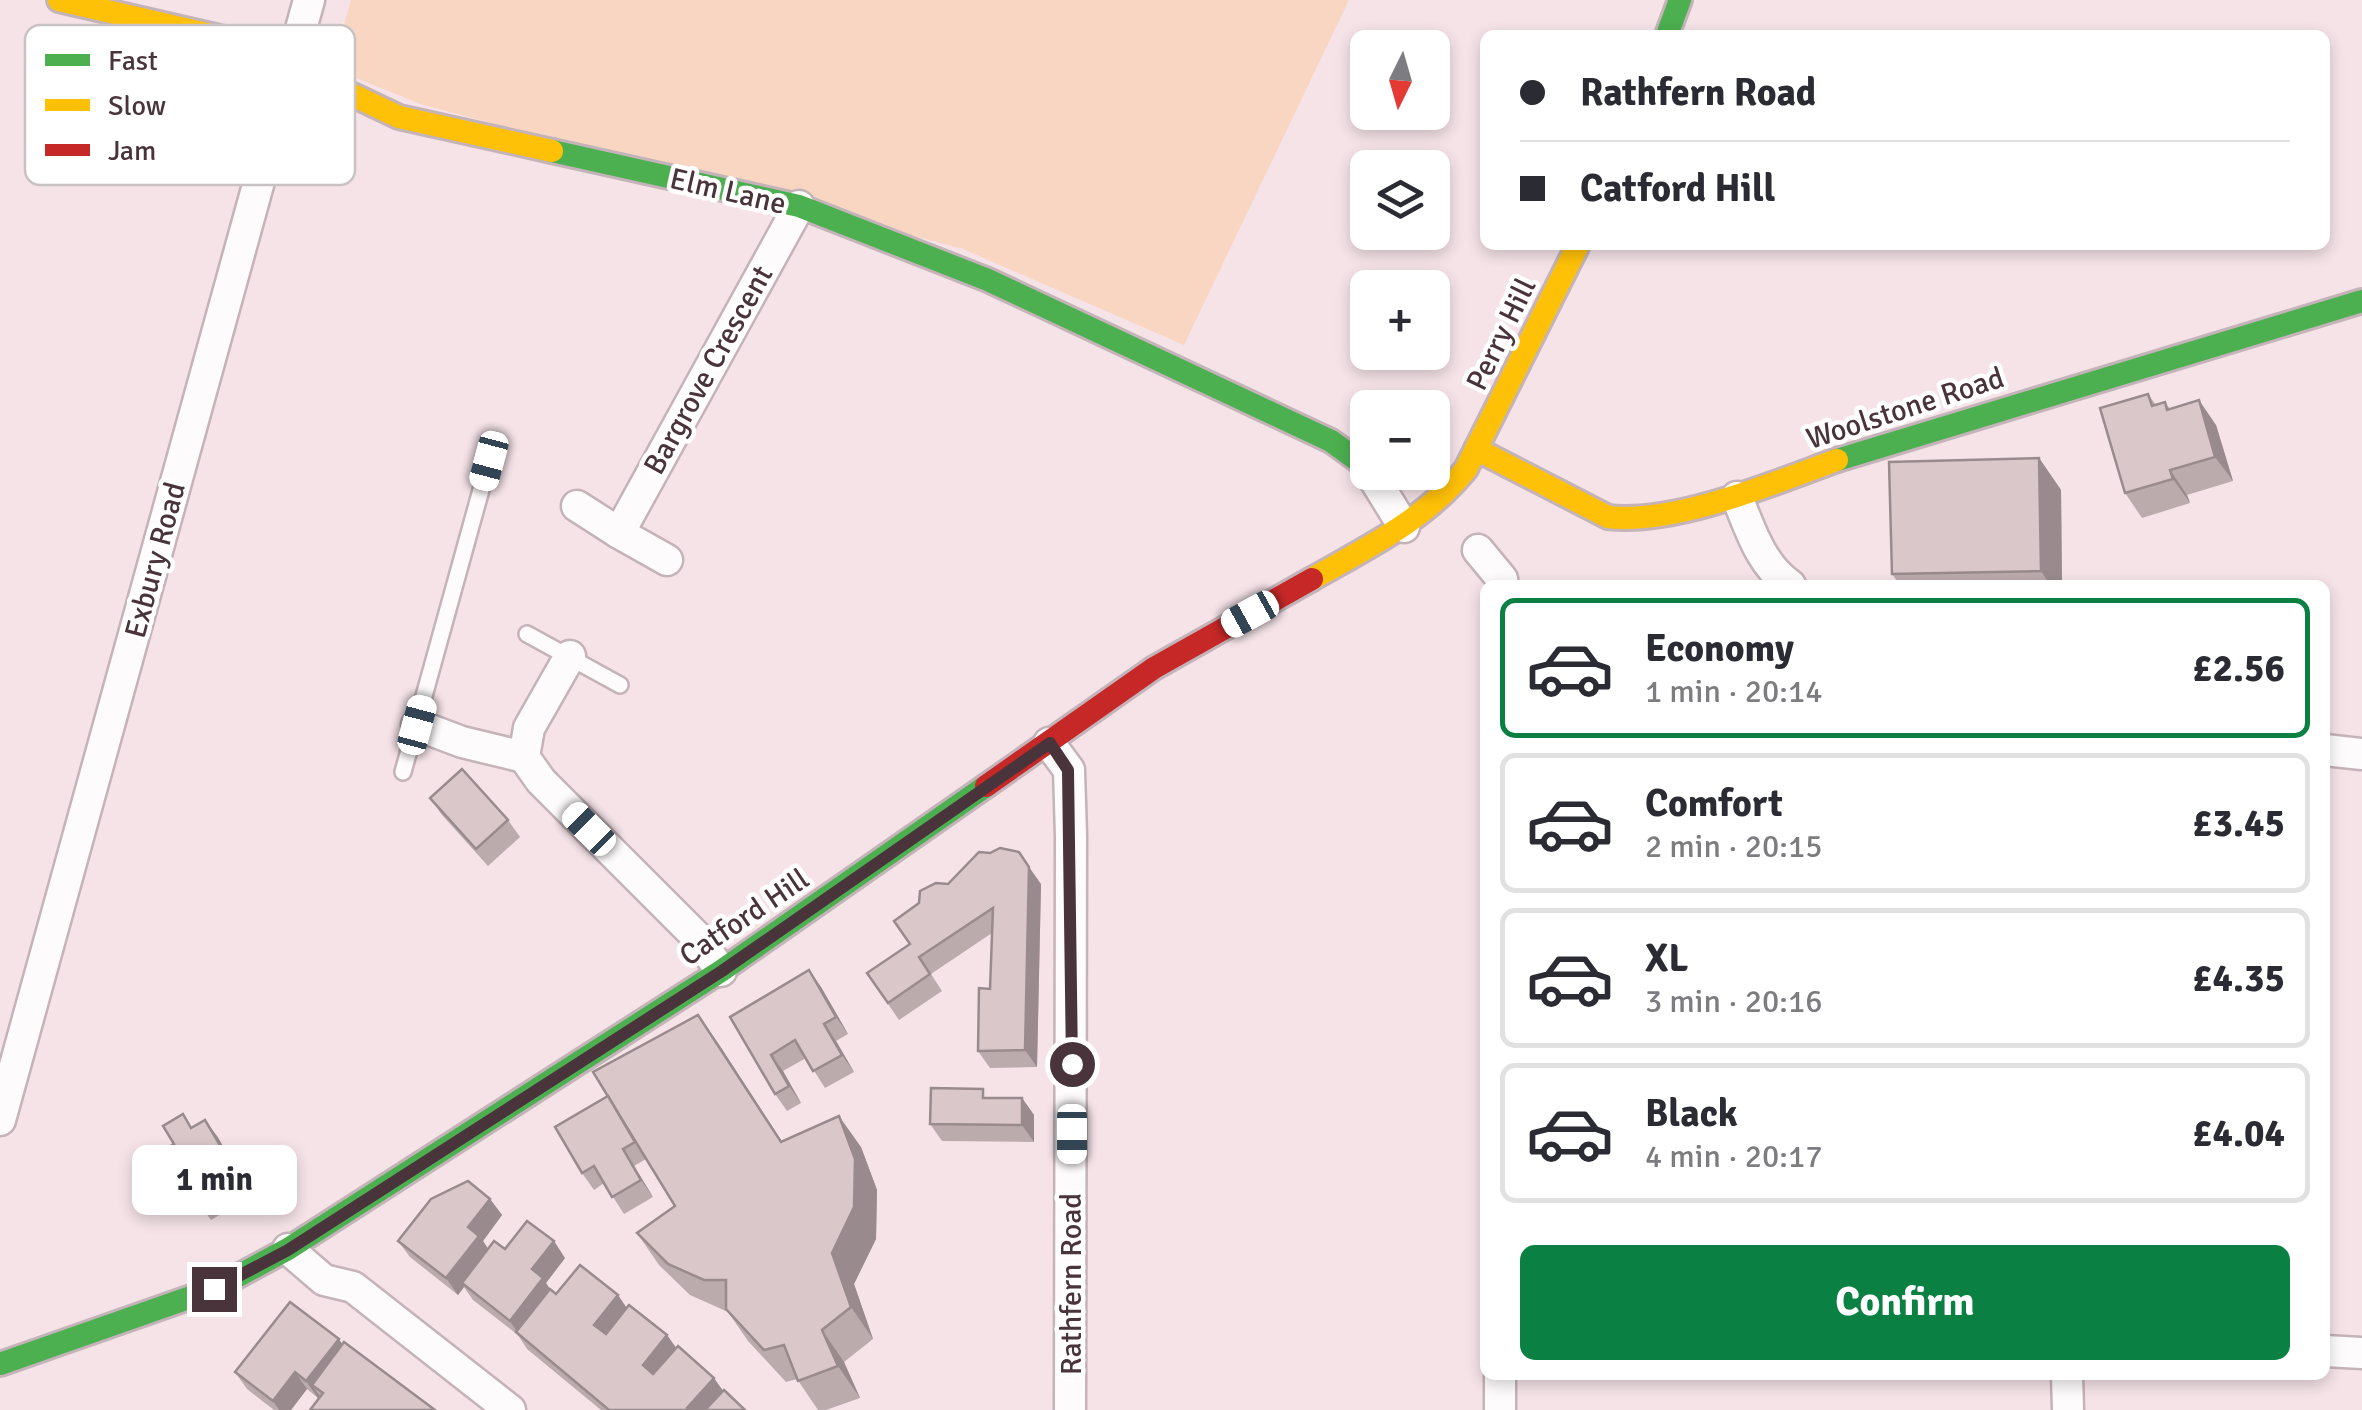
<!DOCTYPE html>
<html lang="en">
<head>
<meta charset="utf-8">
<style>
	:root { --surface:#fff; --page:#f2f2f3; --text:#2b2b33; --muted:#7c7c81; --line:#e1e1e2; --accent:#0b8043 }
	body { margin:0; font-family:Signika,sans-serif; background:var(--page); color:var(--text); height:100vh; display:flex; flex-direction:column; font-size:38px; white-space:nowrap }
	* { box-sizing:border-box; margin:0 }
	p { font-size:32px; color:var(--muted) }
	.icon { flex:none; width:55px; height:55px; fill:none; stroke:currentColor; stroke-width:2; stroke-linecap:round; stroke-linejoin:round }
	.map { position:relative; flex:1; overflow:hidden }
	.sheet { position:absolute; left:1480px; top:580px; width:850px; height:800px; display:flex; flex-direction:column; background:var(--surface); border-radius:15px; box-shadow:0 5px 15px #0003 }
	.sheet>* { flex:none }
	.guide { position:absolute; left:1480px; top:30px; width:850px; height:220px; border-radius:15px; box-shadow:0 5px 15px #0003; display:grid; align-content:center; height:220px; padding:0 40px; background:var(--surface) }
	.needle { width:65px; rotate:185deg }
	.buttons { position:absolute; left:1350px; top:30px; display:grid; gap:20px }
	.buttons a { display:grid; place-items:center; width:100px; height:100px; border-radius:15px; background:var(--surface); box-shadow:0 5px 15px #0003; font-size:50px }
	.end { position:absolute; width:45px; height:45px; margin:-22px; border:12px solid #4a343b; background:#fff; box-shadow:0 0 0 5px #fff }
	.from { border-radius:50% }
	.bubble { position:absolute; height:70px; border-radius:15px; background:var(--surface); box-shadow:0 5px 15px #0003; font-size:32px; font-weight:700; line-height:70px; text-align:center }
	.car { position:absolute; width:30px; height:60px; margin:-30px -15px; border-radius:12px; box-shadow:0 0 8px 2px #0007; background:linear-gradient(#fff 24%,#345 0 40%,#fff 0 76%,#345 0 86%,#fff 0) }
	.guide b { display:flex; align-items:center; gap:35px; height:95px; font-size:38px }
	.guide b+b { border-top:2px solid var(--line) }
	.guide i { width:25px; height:25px; background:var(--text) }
	ul { padding:18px 0 0; list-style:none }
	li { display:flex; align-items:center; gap:30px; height:140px; margin:0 20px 15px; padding:0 20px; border:5px solid var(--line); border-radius:15px }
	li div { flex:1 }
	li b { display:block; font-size:38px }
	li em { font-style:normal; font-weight:700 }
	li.selected { border-color:var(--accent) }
	li>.icon { width:90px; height:90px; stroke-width:1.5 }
	.primary-button { display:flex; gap:20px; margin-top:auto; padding:20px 40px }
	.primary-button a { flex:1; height:115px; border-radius:15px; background:var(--accent); color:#fff; font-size:40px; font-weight:700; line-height:115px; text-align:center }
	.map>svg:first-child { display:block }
	.green { fill:#f9d6c2 }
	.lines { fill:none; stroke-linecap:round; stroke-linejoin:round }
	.lane-casing { stroke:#c4b3b8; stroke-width:20 }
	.street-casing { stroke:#c4b3b8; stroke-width:35 }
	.fast-casing { stroke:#c4b3b8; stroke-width:28 }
	.slow-casing { stroke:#c4b3b8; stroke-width:28 }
	.jam-casing { stroke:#c4b3b8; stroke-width:28 }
	.lane { stroke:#fefbfc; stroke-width:15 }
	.street { stroke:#fefbfc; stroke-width:30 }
	.fast { stroke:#4caf50; stroke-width:22 }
	.slow { stroke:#ffc107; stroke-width:22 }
	.jam { stroke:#c62828; stroke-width:22 }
	.wall { fill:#bbabad }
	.shaded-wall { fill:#998b8d }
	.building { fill:#dac7c9; stroke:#998b8d; stroke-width:2.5 }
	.route { stroke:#4a343b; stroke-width:12 }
	.labels { text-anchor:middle; stroke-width:9; stroke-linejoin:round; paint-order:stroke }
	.street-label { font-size:30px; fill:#4a343b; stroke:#fff }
	.key { fill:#fff; stroke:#c9c2c4; stroke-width:2.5 }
	.key-label { font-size:28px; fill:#4a343b }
</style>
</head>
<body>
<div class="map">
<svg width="2362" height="1410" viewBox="0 0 2362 1410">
	<rect width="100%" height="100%" fill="#f5e3e8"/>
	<polygon class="green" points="351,0 1349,0 1184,345 963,249 420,104 332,68"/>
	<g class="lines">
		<defs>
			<g id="lane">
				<polyline points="527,634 620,685"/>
				<polyline points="403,772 489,461"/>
			</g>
			<g id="street">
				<polyline points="1370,472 1404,527"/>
				<path d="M1737 497C1750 529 1761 565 1790 585"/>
				<polyline points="577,506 619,533 799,206"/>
				<polyline points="619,533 667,560"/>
				<polyline points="1478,550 1502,579 1503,585"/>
				<polyline points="570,656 529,728 524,757 541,781 698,938 721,971"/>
				<polyline points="417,725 462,742 524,757"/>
				<polyline points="1049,743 1069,770 1071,836 1070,1410"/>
				<polyline points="2325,750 2362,754"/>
				<polyline points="0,1120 309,0"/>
				<polyline points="288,1249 324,1280 353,1287 510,1410"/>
				<polyline points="2325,1351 2362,1353"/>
				<polyline points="2067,1375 2068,1410"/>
				<polyline points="1500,1410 1500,1375"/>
			</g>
			<g id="fast">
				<polyline points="1667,35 1680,0"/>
				<polyline points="552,151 799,206 988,280 1331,441 1368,468"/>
				<polyline points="1837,460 2362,301"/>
				<polyline points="0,1364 214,1289 288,1249 721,971 986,786"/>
			</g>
			<g id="slow">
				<polyline points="59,0 241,42 399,117 552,151"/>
				<path d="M1476 449 1608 517C1674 525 1774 483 1837 460"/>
				<path d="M1312 579C1368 547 1425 520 1466 469L1578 245"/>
			</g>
			<polyline id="jam" points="986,786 1154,668 1312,579"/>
		</defs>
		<use href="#lane" class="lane-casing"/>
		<use href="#street" class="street-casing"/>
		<use href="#fast" class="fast-casing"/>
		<use href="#slow" class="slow-casing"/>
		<use href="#jam" class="jam-casing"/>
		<use href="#lane" class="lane"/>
		<use href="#street" class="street"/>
		<use href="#fast" class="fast"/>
		<use href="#slow" class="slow"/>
		<use href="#jam" class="jam"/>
	</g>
	<g class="wall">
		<polygon points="2148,394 2156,405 2165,402 2170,409 2216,425 2233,481 2187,495 2190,503 2142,518 2125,493"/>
		<polygon points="2039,458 2061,490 2062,585 1900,585 1892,574"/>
		<polygon points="430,798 508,820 520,837 488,866 442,815"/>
		<polygon points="1041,884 1037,1067 990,1068 978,1051 990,989 992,933 931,974 942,991 899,1020 867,973"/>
		<polygon points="809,970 821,987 848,1034 836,1041 854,1072 825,1088 806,1058 783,1071 801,1103 787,1111 775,1094 730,1017"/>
		<polygon points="698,1015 782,1142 861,1147 877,1190 876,1239 854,1284 873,1339 844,1362 860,1398 826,1410 818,1410 797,1379 786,1382 748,1341 728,1312 690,1295 659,1265 637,1233 675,1206 646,1159 634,1166 653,1197 624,1214 604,1183 594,1190 582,1173 608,1096"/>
		<polygon points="990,1098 1022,1098 1034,1115 1034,1142 942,1141 930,1124"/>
		<polygon points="193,1127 217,1136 252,1196 211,1220 199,1203 174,1144"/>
		<polygon points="490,1199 502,1215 483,1241 488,1249 505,1249 565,1258 546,1283 551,1291 556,1294 618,1295 627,1308 667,1335 676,1348 745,1410 601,1410 527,1349 518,1335 473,1300 464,1287 458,1295 410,1257 398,1241"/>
		<polygon points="342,1344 435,1410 318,1398 307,1389 291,1410 274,1410 247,1389 235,1372"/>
	</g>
	<g class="shaded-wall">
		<polygon points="2199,400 2216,425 2233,481 2215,457"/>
		<polygon points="2039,458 2061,490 2062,585 2050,585 2041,571"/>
		<polygon points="2170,470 2187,495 2190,503 2173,479"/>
		<polygon points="1029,867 1041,884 1037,1067 1025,1050"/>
		<polygon points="809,970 821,987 848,1034 836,1017"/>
		<polygon points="698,1015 720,1046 803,1174 781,1142"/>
		<polygon points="824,1024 836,1041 854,1072 842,1055"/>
		<polygon points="771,1055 783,1071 801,1103 789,1086"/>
		<polygon points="1022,1098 1034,1115 1034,1142 1022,1125"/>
		<polygon points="839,1116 861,1147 877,1190 876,1239 854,1284 873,1339 851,1307 832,1253"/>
		<polygon points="205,1120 217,1136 252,1196 240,1179"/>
		<polygon points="623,1149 634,1166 653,1197 641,1180"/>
		<polygon points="490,1199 502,1215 483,1241 491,1253 462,1283 464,1287 458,1295 446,1278 468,1227"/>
		<polygon points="554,1241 565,1258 546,1283 554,1295 521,1338 510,1321 532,1269"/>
		<polygon points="618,1295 629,1312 605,1342 594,1325"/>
		<polygon points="822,1330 844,1362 860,1398 838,1366"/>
		<polygon points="667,1335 679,1352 655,1382 643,1365"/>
		<polygon points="339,1339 350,1356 312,1385 320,1396 318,1398 306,1381"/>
		<polygon points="295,1372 307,1389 291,1410 279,1410 273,1401"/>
		<polygon points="714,1378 726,1395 712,1410 688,1410 687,1408"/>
	</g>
	<g class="building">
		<polygon points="2148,394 2152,406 2165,402 2167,410 2199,400 2215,457 2170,470 2173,479 2125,493 2100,408"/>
		<polygon points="2039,458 2041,571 1892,574 1889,462"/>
		<polygon points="462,769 508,820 476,849 430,798"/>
		<polygon points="1000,848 1019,852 1029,867 1025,1050 978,1051 979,988 990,989 993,908 919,957 930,974 888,1003 867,973 910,944 894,921 919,903 920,891 936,883 948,884 979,852 990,853"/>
		<polygon points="809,970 836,1017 824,1024 842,1055 813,1071 795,1040 771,1055 789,1086 775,1094 730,1017"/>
		<polygon points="698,1015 781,1142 839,1116 855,1159 854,1207 832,1253 851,1307 822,1330 838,1366 798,1381 784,1345 764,1350 726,1309 726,1280 704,1280 668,1264 637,1233 675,1206 593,1072"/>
		<polygon points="931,1088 983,1089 983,1098 1022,1098 1022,1125 930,1124"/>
		<polygon points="608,1096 635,1142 623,1149 641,1180 612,1197 594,1166 582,1173 555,1127"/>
		<polygon points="183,1114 191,1128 205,1120 240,1179 199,1203 167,1148 174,1144 163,1126"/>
		<polygon points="468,1181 490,1199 468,1227 479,1236 446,1278 398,1241 431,1199"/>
		<polygon points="527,1221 554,1241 532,1269 543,1278 510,1321 462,1283 494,1241 505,1249"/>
		<polygon points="580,1265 618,1295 594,1325 606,1334 629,1305 667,1335 643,1365 653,1374 678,1346 714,1378 687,1408 689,1410 609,1410 516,1332 550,1289 556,1294"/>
		<polygon points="290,1302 339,1339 306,1381 295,1372 273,1401 235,1372"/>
		<polygon points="344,1342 435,1410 310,1410 323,1393 312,1385"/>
		<polygon points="724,1390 745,1410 705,1410"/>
	</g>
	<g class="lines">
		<polyline class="route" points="214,1289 288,1250 722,971 1050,743 1068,770 1072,1064"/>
	</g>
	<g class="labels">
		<g class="street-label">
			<text transform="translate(728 191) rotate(13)" y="10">Elm Lane</text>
			<text transform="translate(1501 334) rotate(-64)" y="10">Perry Hill</text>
			<text transform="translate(708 370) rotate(-61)" y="10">Bargrove Crescent</text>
			<text transform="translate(1905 408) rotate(-18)" y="10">Woolstone Road</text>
			<text transform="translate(155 560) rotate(-75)" y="10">Exbury Road</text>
			<text transform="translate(744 917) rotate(-34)" y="10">Catford Hill</text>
			<text transform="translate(1071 1284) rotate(-90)" y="10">Rathfern Road</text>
		</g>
	</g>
	<rect x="25" y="25" width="330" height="160" rx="15" class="key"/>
	<rect x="45" y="54" width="45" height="12" fill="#4caf50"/>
	<rect x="45" y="99" width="45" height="12" fill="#ffc107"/>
	<rect x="45" y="144" width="45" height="12" fill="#c62828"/>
	<g class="key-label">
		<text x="108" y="70">Fast</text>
		<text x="108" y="115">Slow</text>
		<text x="108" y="160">Jam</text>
	</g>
</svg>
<div class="buttons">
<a><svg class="needle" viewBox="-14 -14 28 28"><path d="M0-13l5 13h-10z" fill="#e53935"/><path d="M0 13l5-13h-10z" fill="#7c7c81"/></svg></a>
<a><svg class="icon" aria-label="layers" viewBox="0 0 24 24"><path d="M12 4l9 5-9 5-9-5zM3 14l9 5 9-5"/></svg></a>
<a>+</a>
<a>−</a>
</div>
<i class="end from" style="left:1072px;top:1064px"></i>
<i class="end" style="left:214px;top:1289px"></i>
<div class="bubble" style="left:132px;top:1145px;width:165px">1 min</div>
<i class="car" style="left:489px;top:461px;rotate:195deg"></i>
<i class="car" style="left:1250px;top:614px;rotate:241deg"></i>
<i class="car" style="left:417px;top:725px;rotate:15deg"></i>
<i class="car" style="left:589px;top:829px;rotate:315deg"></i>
<i class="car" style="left:1072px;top:1134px;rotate:180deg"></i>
<div class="guide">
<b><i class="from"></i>Rathfern Road</b>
<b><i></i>Catford Hill</b>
</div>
<section class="sheet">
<ul>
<li class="selected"><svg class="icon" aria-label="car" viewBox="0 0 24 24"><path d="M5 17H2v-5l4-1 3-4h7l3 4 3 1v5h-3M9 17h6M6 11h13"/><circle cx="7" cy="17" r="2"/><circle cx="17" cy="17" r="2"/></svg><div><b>Economy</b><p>1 min · 20:14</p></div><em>£2.56</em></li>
<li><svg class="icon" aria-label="car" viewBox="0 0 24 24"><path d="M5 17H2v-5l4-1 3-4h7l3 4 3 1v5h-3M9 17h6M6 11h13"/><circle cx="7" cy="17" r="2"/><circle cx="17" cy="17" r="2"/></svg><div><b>Comfort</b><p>2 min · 20:15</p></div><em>£3.45</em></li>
<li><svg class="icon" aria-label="car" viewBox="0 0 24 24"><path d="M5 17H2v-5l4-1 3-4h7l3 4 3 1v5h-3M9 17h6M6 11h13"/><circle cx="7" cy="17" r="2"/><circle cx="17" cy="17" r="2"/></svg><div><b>XL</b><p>3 min · 20:16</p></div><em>£4.35</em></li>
<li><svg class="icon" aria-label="car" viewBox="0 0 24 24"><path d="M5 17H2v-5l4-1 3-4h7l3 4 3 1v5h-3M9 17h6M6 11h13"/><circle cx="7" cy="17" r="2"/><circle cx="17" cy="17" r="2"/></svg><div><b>Black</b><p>4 min · 20:17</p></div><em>£4.04</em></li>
</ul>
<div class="primary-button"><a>Confirm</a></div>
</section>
</div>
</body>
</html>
